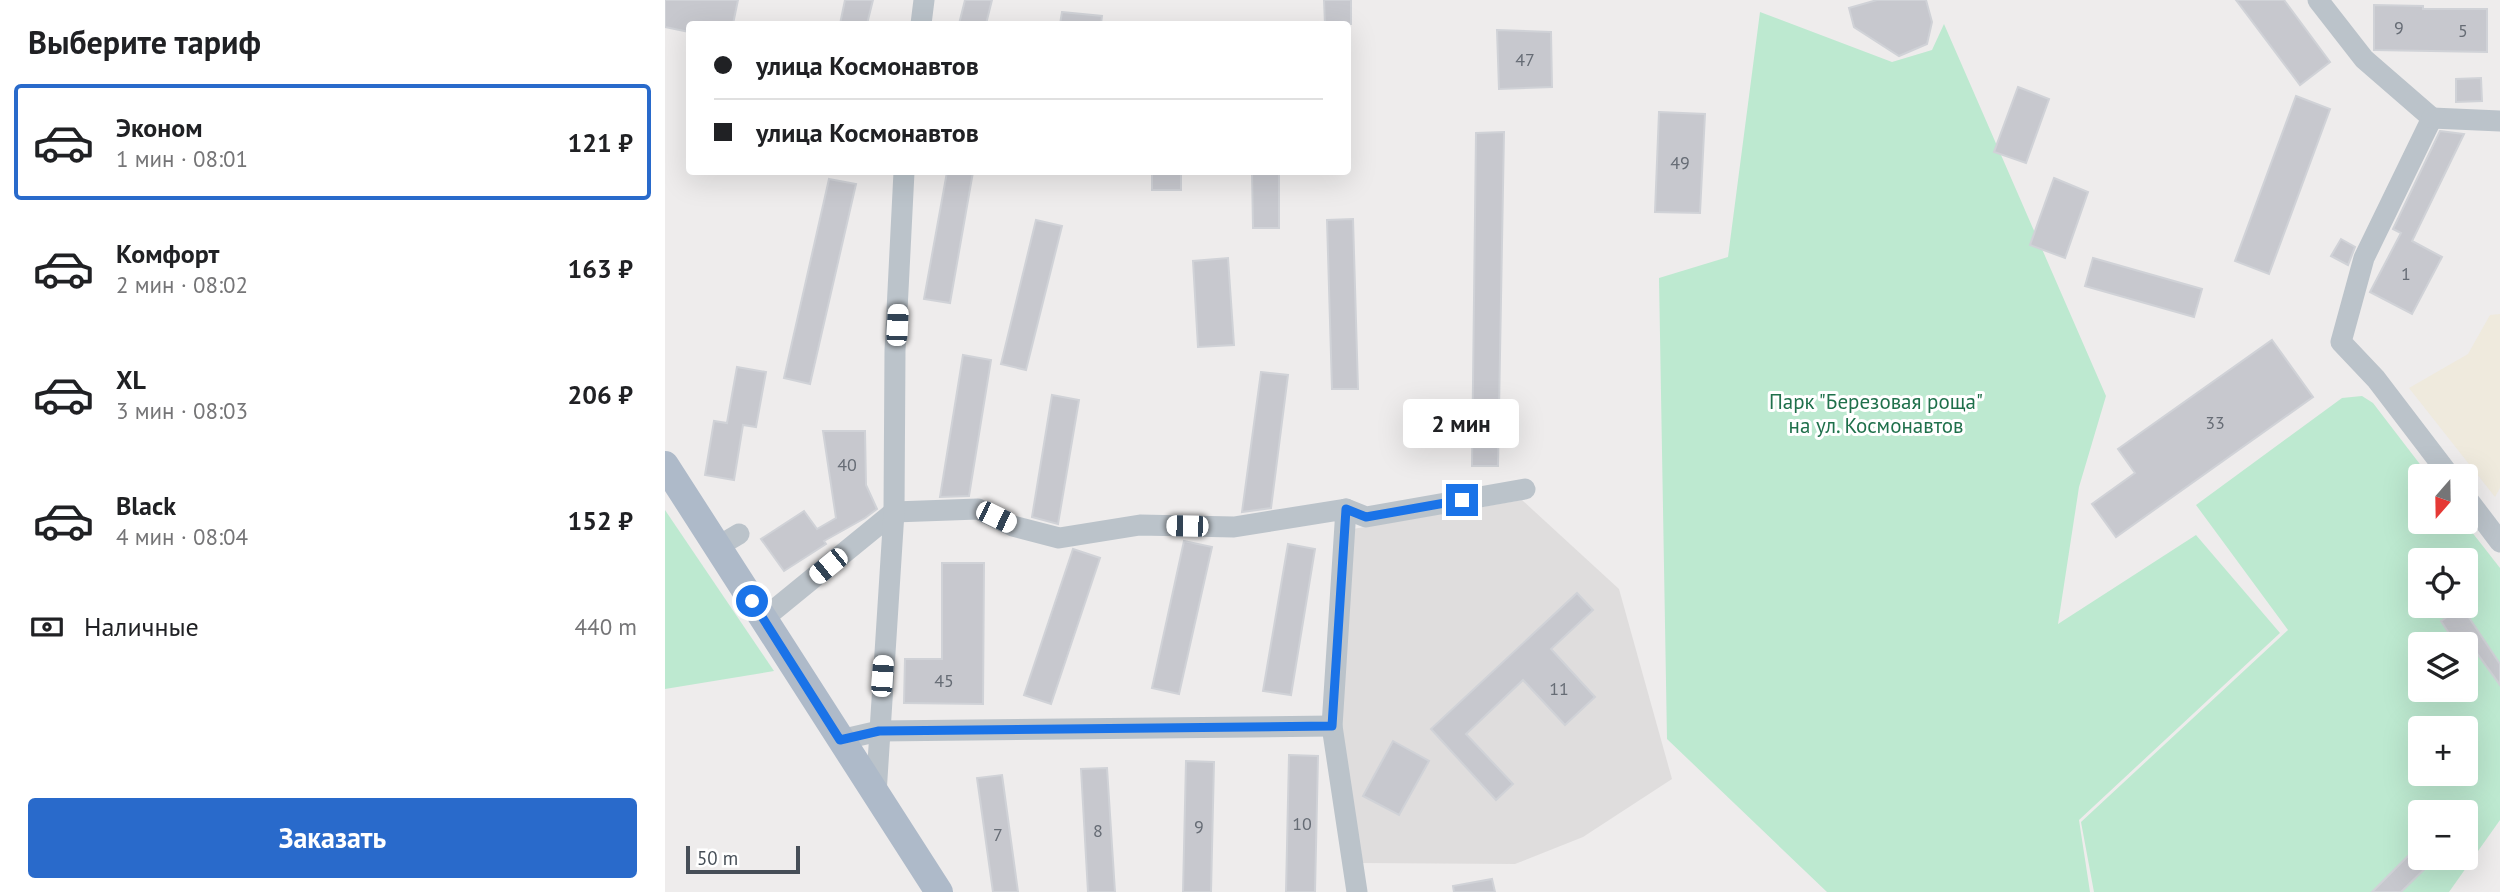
<!DOCTYPE html>
<html lang="ru">
<head>
<meta charset="utf-8">
<style>
	:root { --surface:#fff; --page:#f6f6f6; --text:#202124; --muted:#757577; --line:#e0e0e0; --accent:#296acb }
	body { margin:0; font-family:"PT Sans",sans-serif; background:var(--page); color:var(--text); height:100vh; display:flex; flex-direction:column; font-size:26px; white-space:nowrap }
	* { box-sizing:border-box; margin:0 }
	p { font-size:23px; color:var(--muted) }
	.icon { flex:none; width:38px; height:38px; fill:none; stroke:currentColor; stroke-width:2; stroke-linecap:round; stroke-linejoin:round }
	.map { position:relative; flex:1; overflow:hidden }
	.details { display:flex; flex-direction:column; background:var(--surface); width:665px }
	.details>* { flex:none }
	.guide { position:absolute; left:21px; top:21px; width:665px; height:154px; border-radius:7px; box-shadow:0 7px 28px #0002; display:grid; align-content:center; height:154px; padding:0 28px; background:var(--surface) }
	.needle { width:46px; rotate:200deg }
	.tools { position:absolute; left:1743px; top:464px; display:grid; gap:14px }
	.tools a { display:grid; place-items:center; width:70px; height:70px; border-radius:7px; background:var(--surface); box-shadow:0 7px 28px #0002; font-size:35px }
	.scale { position:absolute; left:21px; bottom:18px; width:114px; box-sizing:border-box; padding-left:7px; border:4px solid #464e57; border-top:0; font-size:19px; line-height:24px; white-space:nowrap; color:#464e57; -webkit-text-stroke:5px #fff; paint-order:stroke }
	.end { position:absolute; width:32px; height:32px; margin:-16px; border:9px solid #1a73e8; background:#fff; box-shadow:0 0 0 4px #fff }
	.from { border-radius:50% }
	.bubble { position:absolute; height:49px; border-radius:7px; background:var(--surface); box-shadow:0 7px 28px #0002; font-size:23px; font-weight:700; line-height:49px; text-align:center }
	.car { position:absolute; width:21px; height:42px; margin:-21px -10px; border-radius:9px; box-shadow:0 0 5px 2px #0007; background:linear-gradient(#fff 24%,#345 0 40%,#fff 0 76%,#345 0 86%,#fff 0) }
	.guide b { display:flex; align-items:center; gap:24px; height:66px; font-size:26px }
	.guide b+b { border-top:2px solid var(--line) }
	.guide i { width:18px; height:18px; background:var(--text) }
	ul { padding:0; list-style:none }
	li { display:flex; align-items:center; gap:21px; height:116px; margin:0 14px 10px; padding:0 14px; border:4px solid transparent; border-radius:7px }
	li div { flex:1 }
	li b { display:block; font-size:26px }
	li em { font-style:normal; font-weight:700 }
	li.selected { border-color:var(--accent) }
	li>.icon { width:63px; height:63px; stroke-width:1.5 }
	h2 { padding:0 28px; font-size:32px; line-height:84px }
	.pay { display:flex; align-items:center; gap:18px; height:77px; padding:0 28px; font-size:26px }
	.pay p { margin-inline-start:auto }
	.button { display:flex; gap:14px; margin-top:auto; padding:14px 28px }
	.button a { flex:1; height:80px; border-radius:7px; background:var(--accent); color:#fff; font-size:28px; font-weight:700; line-height:80px; text-align:center }
	main { display:flex; flex:1; min-height:0 }
	.map>svg:first-child { display:block }
	.education { fill:#dfdddd }
	.green { fill:#bde9d0; fill-rule:evenodd }
	.sand { fill:#efeadd }
	.building { fill:#c7c8ce; stroke:#d0d2d7; stroke-width:2 }
	.lines { fill:none; stroke-linecap:round; stroke-linejoin:round }
	.minor { stroke:#bbc3ca; stroke-width:21 }
	.major { stroke:#aebac9; stroke-width:28 }
	.route { stroke:#1a73e8; stroke-width:9 }
	.labels { text-anchor:middle; stroke-width:6; stroke-linejoin:round; paint-order:stroke }
	.number-label { font-size:18px; fill:#666c75 }
	.park-label { font-size:21px; fill:#1f704b; stroke:#fff }
</style>
</head>
<body>
<main>
<section class="details">
<h2>Выберите тариф</h2>
<ul>
<li class="selected"><svg class="icon" aria-label="car" viewBox="0 0 24 24"><path d="M5 17H2v-5l4-1 3-4h7l3 4 3 1v5h-3M9 17h6M6 11h13"/><circle cx="7" cy="17" r="2"/><circle cx="17" cy="17" r="2"/></svg><div><b>Эконом</b><p>1 мин · 08:01</p></div><em>121 ₽</em></li>
<li><svg class="icon" aria-label="car" viewBox="0 0 24 24"><path d="M5 17H2v-5l4-1 3-4h7l3 4 3 1v5h-3M9 17h6M6 11h13"/><circle cx="7" cy="17" r="2"/><circle cx="17" cy="17" r="2"/></svg><div><b>Комфорт</b><p>2 мин · 08:02</p></div><em>163 ₽</em></li>
<li><svg class="icon" aria-label="car" viewBox="0 0 24 24"><path d="M5 17H2v-5l4-1 3-4h7l3 4 3 1v5h-3M9 17h6M6 11h13"/><circle cx="7" cy="17" r="2"/><circle cx="17" cy="17" r="2"/></svg><div><b>XL</b><p>3 мин · 08:03</p></div><em>206 ₽</em></li>
<li><svg class="icon" aria-label="car" viewBox="0 0 24 24"><path d="M5 17H2v-5l4-1 3-4h7l3 4 3 1v5h-3M9 17h6M6 11h13"/><circle cx="7" cy="17" r="2"/><circle cx="17" cy="17" r="2"/></svg><div><b>Black</b><p>4 мин · 08:04</p></div><em>152 ₽</em></li>
</ul>
<div class="pay"><svg class="icon" aria-label="cash" viewBox="0 0 24 24"><path d="M3 7h18v10H3z"/><circle cx="12" cy="12" r="2"/></svg>Наличные<p>440 m</p></div>
<div class="button"><a>Заказать</a></div>
</section>
<div class="map">
<svg width="1835" height="892" viewBox="0 0 1835 892">
	<rect width="100%" height="100%" fill="#eeecec"/>
	<polygon class="education" points="857,500 954,589 1007,779 918,837 850,864 695,863 673,734 688,529"/>
	<g class="green">
		<polygon points="1095,12 1227,62 1267,50 1279,24 1441,396 1414,487 1393,624 1531,535 1615,633 1414,820 1425,892 1162,892 1002,739 994,278 1063,257"/>
		<path d="M1697 396 1708 403 1764 476H1755V522H1799L1835 568V820L1784 892H1429L1416 822 1623 630 1531 505 1677 398ZM1755 560H1801V606H1755ZM1755 644H1801V690H1755ZM1755 728H1801V774H1755ZM1755 812H1801V858H1755Z"/>
		<polygon points="0,510 109,671 0,689"/>
	</g>
	<polygon class="sand" points="1835,314 1835,488 1830,497 1744,388 1803,354 1825,315"/>
	<g class="building">
		<polygon points="0,0 73,0 68,24 24,24 24,32 0,27"/>
		<polygon points="180,0 208,0 202,24 175,24"/>
		<polygon points="300,0 327,0 321,24 294,24"/>
		<polygon points="659,0 686,0 686,24 660,24"/>
		<polygon points="1212,0 1261,0 1267,22 1262,44 1234,56 1189,27 1184,8"/>
		<polygon points="1571,0 1619,0 1665,62 1635,85"/>
		<polygon points="1709,5 1758,6 1758,9 1822,9 1822,52 1709,50"/>
		<polygon points="397,12 437,16 436,24 395,24"/>
		<polygon points="832,30 886,32 887,87 834,89"/>
		<polygon points="1816,78 1817,101 1791,102 1791,79"/>
		<polygon points="1353,87 1384,99 1361,163 1329,152"/>
		<polygon points="1631,96 1665,109 1604,274 1570,261"/>
		<polygon points="994,112 1040,114 1035,213 990,212"/>
		<polygon points="1775,131 1799,134 1747,241 1777,257 1747,314 1705,292 1736,233 1728,229"/>
		<polygon points="839,132 833,466 807,466 811,133"/>
		<polygon points="282,172 308,172 285,303 259,299"/>
		<rect x="487" y="172" width="29" height="18"/>
		<polygon points="587,172 614,172 614,228 588,228"/>
		<polygon points="1389,178 1423,192 1400,258 1365,245"/>
		<polygon points="164,179 191,184 145,384 119,378"/>
		<polygon points="688,219 693,389 667,389 662,220"/>
		<polygon points="371,220 397,226 361,370 336,364"/>
		<polygon points="1676,239 1690,247 1683,265 1666,256"/>
		<polygon points="563,258 569,345 533,347 528,261"/>
		<polygon points="1428,258 1537,289 1529,317 1420,286"/>
		<polygon points="1607,340 1648,397 1451,537 1427,504 1470,473 1453,449"/>
		<polygon points="298,355 326,360 304,496 275,497"/>
		<polygon points="72,367 101,372 91,427 78,425 69,480 40,475 49,421 62,423"/>
		<polygon points="596,372 623,375 606,508 577,512"/>
		<polygon points="387,395 414,400 393,524 367,517"/>
		<polygon points="158,431 200,431 201,485 212,509 200,518 159,541 161,544 119,571 96,539 139,511 152,529 171,518"/>
		<polygon points="519,541 547,547 514,694 487,688"/>
		<polygon points="623,544 650,549 626,695 598,691"/>
		<polygon points="408,549 435,558 386,704 359,695"/>
		<polygon points="277,563 319,563 318,704 239,703 240,659 277,659"/>
		<polygon points="912,593 928,610 886,649 930,697 900,725 858,680 801,734 848,784 831,800 766,729"/>
		<polygon points="1797,607 1835,664 1835,685 1811,652 1801,659 1801,644 1791,644 1776,621"/>
		<polygon points="728,741 764,761 734,815 698,796"/>
		<polygon points="624,755 653,756 650,892 621,892"/>
		<polygon points="521,761 549,762 546,892 518,892"/>
		<polygon points="442,768 450,892 423,892 416,769"/>
		<polygon points="337,775 353,892 328,892 312,778"/>
		<polygon points="1755,844 1755,858 1771,858 1736,892 1707,892"/>
		<polygon points="827,879 830,892 789,892 788,886"/>
	</g>
	<g class="lines">
		<g class="minor">
			<polyline points="1653,0 1699,59 1767,118 1699,258 1676,342 1711,379 1785,476"/>
			<polyline points="256,24 259,0"/>
			<polyline points="1767,118 1835,121"/>
			<polyline points="1801,497 1835,542"/>
			<polyline points="681,509 701,517 860,489"/>
			<polyline points="52,547 74,534"/>
			<polyline points="98,619 229,512 313,509 348,526 394,538 475,525 569,527 681,509 667,726 692,892"/>
			<polyline points="175,740 214,731 667,726"/>
			<polyline points="211,794 229,512 230,350 239,172"/>
		</g>
		<polyline class="major" points="0,465 274,892"/>
	</g>
	<g class="lines">
		<polyline class="route" points="87,601 175,740 214,731 667,726 681,509 701,517 797,500"/>
	</g>
	<g class="labels">
		<g class="number-label">
			<text x="1734" y="34">9</text>
			<text x="1798" y="37">5</text>
			<text x="860" y="66">47</text>
			<text x="1015" y="169">49</text>
			<text x="1741" y="280">1</text>
			<text x="1550" y="429">33</text>
			<text x="182" y="471">40</text>
			<text x="279" y="687">45</text>
			<text x="894" y="695">11</text>
			<text x="637" y="830">10</text>
			<text x="534" y="833">9</text>
			<text x="433" y="837">8</text>
			<text x="333" y="841">7</text>
		</g>
		<g class="park-label">
			<text x="1211" y="409">Парк "Березовая роща"<tspan x="1211" dy="24">на ул. Космонавтов</tspan></text>
		</g>
	</g>
</svg>
<div class="tools">
<a><svg class="needle" viewBox="-14 -14 28 28"><path d="M0-13l5 13h-10z" fill="#e53935"/><path d="M0 13l5-13h-10z" fill="#757577"/></svg></a>
<a><svg class="icon" aria-label="locate" viewBox="0 0 24 24"><circle cx="12" cy="12" r="6"/><path d="M12 2v4M12 18v4M2 12h4M18 12h4"/></svg></a>
<a><svg class="icon" aria-label="layers" viewBox="0 0 24 24"><path d="M12 4l9 5-9 5-9-5zM3 14l9 5 9-5"/></svg></a>
<a>+</a>
<a>−</a>
</div>
<div class="scale">50 m</div>
<i class="end from" style="left:87px;top:601px"></i>
<i class="end" style="left:797px;top:500px"></i>
<div class="bubble" style="left:738px;top:399px;width:116px">2 мин</div>
<i class="car" style="left:232px;top:325px;rotate:3deg"></i>
<i class="car" style="left:331px;top:517px;rotate:116deg"></i>
<i class="car" style="left:522px;top:526px;rotate:271deg"></i>
<i class="car" style="left:163px;top:566px;rotate:231deg"></i>
<i class="car" style="left:217px;top:676px;rotate:4deg"></i>
<div class="guide">
<b><i class="from"></i>улица Космонавтов</b>
<b><i></i>улица Космонавтов</b>
</div>
</div>
</main>
</body>
</html>
